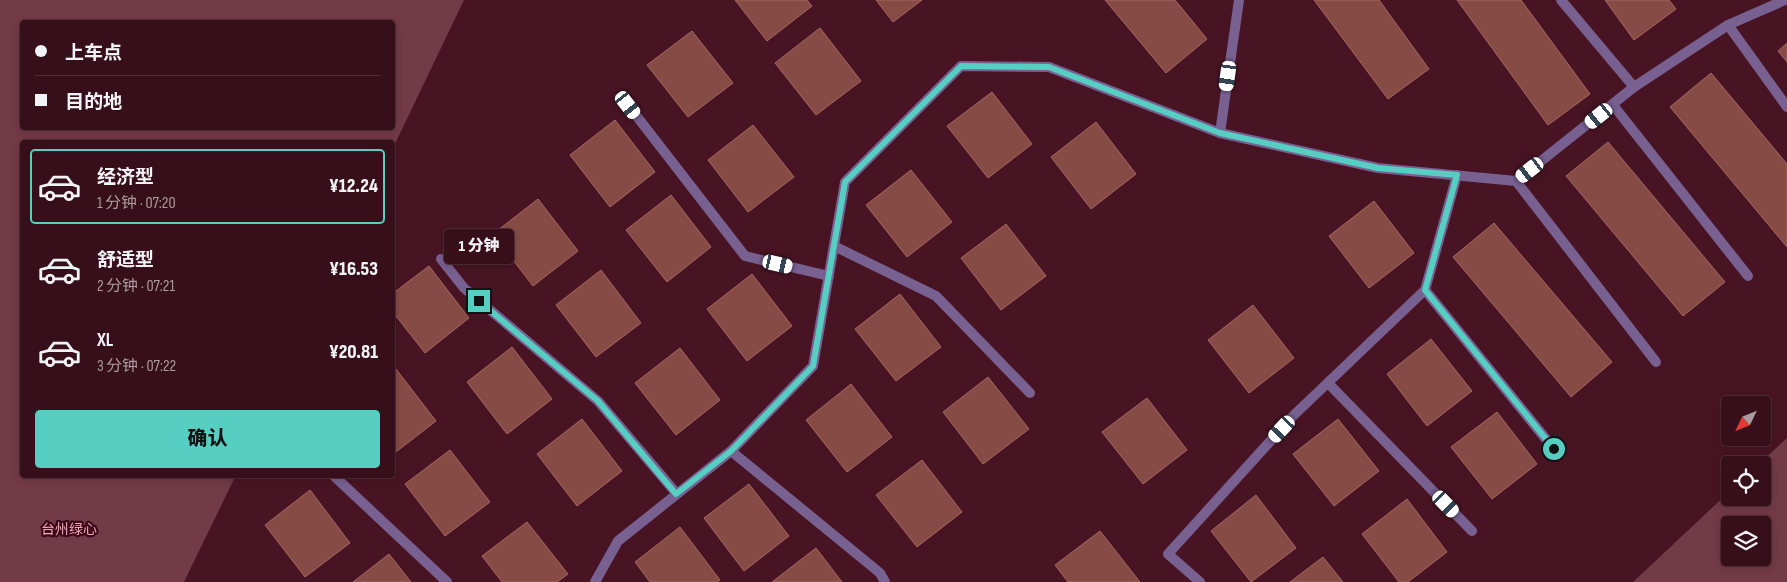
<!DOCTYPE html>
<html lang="zh">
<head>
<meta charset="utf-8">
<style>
	:root { --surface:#360f1a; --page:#411d27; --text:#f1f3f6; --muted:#aa9ca2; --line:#502f39; --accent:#57cec2 }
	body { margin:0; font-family:"Sofia Sans Condensed","Noto Sans SC",sans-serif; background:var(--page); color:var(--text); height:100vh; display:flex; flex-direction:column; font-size:19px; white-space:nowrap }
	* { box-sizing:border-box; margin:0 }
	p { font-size:16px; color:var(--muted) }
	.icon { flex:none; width:28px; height:28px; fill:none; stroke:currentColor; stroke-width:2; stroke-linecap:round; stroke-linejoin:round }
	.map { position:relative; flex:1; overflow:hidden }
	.side { position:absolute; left:20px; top:140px; width:375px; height:338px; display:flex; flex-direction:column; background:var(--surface); border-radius:5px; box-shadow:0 2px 8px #0003,0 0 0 1px var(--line) }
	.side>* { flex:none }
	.guide { position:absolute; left:20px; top:20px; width:375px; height:110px; border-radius:5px; box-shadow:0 2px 8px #0003,0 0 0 1px var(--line); display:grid; align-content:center; height:110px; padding:0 15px; background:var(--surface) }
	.needle { width:32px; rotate:227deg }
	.tools { position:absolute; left:1721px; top:396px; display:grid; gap:10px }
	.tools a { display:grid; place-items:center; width:50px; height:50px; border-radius:5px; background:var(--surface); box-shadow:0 2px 8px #0003,0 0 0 1px var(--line); font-size:25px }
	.end { position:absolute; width:22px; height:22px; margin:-11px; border:6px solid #57cec2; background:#111; box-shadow:0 0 0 2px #111 }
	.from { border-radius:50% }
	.bubble { position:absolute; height:35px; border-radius:5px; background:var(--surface); box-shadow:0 2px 8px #0003,0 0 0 1px var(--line); font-size:16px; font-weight:800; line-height:35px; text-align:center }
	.car { position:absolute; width:15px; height:30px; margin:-15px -8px; border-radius:6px; box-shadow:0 0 4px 1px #0007; background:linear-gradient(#fff 24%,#345 0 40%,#fff 0 76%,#345 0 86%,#fff 0) }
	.guide b { display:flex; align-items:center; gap:18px; height:48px; font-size:19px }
	.guide b+b { border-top:1px solid var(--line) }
	.guide i { width:12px; height:12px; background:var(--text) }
	ul { padding:9px 0 0; list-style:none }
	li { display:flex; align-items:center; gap:15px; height:75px; margin:0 10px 8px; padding:0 5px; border:2px solid transparent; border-radius:5px }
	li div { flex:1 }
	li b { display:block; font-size:19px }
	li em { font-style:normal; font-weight:800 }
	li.current { border-color:var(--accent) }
	li>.icon { width:45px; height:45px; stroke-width:1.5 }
	.button { display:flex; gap:10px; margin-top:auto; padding:10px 15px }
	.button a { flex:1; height:58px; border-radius:5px; background:var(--accent); color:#111; font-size:20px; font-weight:800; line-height:58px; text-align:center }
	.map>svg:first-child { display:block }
	.green { fill:#733a47; fill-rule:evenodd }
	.building { fill:#864b45; stroke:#a66861 }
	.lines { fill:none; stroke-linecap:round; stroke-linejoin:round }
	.lane { stroke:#786091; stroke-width:10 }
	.route { stroke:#57cec2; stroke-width:6 }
	.labels { text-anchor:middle; stroke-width:4.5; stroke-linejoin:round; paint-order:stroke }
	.park-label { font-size:14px; fill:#f3a9b7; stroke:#3d0819 }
</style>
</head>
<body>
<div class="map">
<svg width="1787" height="582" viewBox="0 0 1787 582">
	<rect width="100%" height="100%" fill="#481423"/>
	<g class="green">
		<path d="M0 0H464L393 148 392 142H22V475H236L184 582H0ZM22 22H392V128H22Z"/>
		<path d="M1787 438V582H1633L1730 491V498H1762V465H1758ZM1730 525H1762V558H1730Z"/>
	</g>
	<g class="building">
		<polygon points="735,0 807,0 812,6 767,41"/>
		<polygon points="876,0 922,0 893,22"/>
		<polygon points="1105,0 1175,0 1207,39 1166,73"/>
		<polygon points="1314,0 1379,0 1429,69 1388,99"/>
		<polygon points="1457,0 1521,0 1590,94 1548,125"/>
		<polygon points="1605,0 1669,0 1676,9 1634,40"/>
		<polygon points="820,28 861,81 816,115 775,63"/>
		<polygon points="692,31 733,83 688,117 647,65"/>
		<polygon points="1787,43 1787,62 1778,51"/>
		<polygon points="1711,73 1787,164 1787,247 1670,107"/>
		<polygon points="992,92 1032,144 988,178 947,126"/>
		<polygon points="615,120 655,172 610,207 570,155"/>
		<polygon points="1096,122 1136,174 1091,209 1051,157"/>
		<polygon points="753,125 794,177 748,212 708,160"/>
		<polygon points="1608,142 1725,282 1683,316 1566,176"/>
		<polygon points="911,170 952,222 907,257 866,205"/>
		<polygon points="671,195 711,247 667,282 626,230"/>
		<polygon points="538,199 578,251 533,286 493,234"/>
		<polygon points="1374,201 1414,253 1369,288 1329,236"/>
		<polygon points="1494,223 1612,362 1571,397 1453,257"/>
		<polygon points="1006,224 1046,276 1001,310 961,258"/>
		<polygon points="429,266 469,318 425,353 392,311 392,294"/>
		<polygon points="601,270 641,323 596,357 556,305"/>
		<polygon points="752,274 792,326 747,361 707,309"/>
		<polygon points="900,294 941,347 896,381 855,329"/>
		<polygon points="1253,305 1294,358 1249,393 1208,340"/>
		<polygon points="1431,339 1472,391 1427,426 1387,374"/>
		<polygon points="512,347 552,399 507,434 467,382"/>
		<polygon points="680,348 720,400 676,435 635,383"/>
		<polygon points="396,369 436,421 392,455 392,372"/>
		<polygon points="988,377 1029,429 983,464 943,412"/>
		<polygon points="851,384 892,437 847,472 806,420"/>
		<polygon points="1147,398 1187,450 1143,484 1102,432"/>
		<polygon points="1497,412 1537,464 1492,499 1451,447"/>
		<polygon points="582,419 622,471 577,506 537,454"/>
		<polygon points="1338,419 1379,471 1334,506 1293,454"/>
		<polygon points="450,450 490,502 445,536 405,484"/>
		<polygon points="922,460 962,512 917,547 876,495"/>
		<polygon points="749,484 789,536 744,571 704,518"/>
		<polygon points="310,490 350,543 305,577 265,525"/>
		<polygon points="1256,495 1296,548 1251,582 1211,531"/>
		<polygon points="1407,499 1447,552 1408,582 1399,582 1362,534"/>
		<polygon points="527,522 568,574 557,582 502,582 482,556"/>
		<polygon points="680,527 720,580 717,582 650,582 635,562"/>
		<polygon points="1100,531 1140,582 1068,582 1055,565"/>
		<polygon points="816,548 842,582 772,582"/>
		<polygon points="389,554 411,582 353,582"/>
		<polygon points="1323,557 1343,582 1290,582"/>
	</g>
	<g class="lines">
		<g class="lane">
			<polyline points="1561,0 1634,87"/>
			<polyline points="1728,25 1787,107"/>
			<polyline points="628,105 745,256 829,276"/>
			<polyline points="1613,105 1748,276"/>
			<polyline points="1220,133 1239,0"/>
			<polyline points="1516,181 1656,362"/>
			<polyline points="834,246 936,296 1030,393"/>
			<polyline points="441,259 464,288 598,401 677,494"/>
			<polyline points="1425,290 1554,449"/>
			<polyline points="1328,383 1472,531"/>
			<polyline points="731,451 880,573 885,582"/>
			<polyline points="333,475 447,582"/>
			<polyline points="595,582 618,541 731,451 813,366 845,182 961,66 1049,67 1220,133 1378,168 1516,181 1634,87 1728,25 1785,0"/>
			<polyline points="1200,582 1168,554 1294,415 1425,290 1457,175"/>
		</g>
	</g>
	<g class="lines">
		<polyline class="route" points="479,301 598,401 676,494 731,451 813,366 845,182 961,66 1049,67 1220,133 1378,168 1457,175 1425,290 1554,449"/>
	</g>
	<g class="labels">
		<g class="park-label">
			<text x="69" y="534">台州绿心</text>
		</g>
	</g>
</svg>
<div class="tools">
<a><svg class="needle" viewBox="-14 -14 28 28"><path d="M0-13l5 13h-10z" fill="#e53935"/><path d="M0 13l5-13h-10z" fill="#aa9ca2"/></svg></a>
<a><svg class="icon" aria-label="locate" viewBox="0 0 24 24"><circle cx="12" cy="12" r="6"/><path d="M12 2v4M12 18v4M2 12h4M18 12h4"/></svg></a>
<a><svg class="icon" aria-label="layers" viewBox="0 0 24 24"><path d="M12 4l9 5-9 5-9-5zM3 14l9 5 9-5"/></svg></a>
</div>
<i class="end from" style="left:1554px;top:449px"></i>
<i class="end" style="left:479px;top:301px"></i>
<div class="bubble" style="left:444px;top:229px;width:70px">1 分钟</div>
<i class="car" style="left:1228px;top:76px;rotate:188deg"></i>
<i class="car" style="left:628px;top:105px;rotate:142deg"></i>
<i class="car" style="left:1599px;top:116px;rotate:231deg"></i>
<i class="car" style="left:1530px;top:170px;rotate:232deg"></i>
<i class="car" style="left:778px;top:264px;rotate:103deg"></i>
<i class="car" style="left:1282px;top:429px;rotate:223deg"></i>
<i class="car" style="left:1446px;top:504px;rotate:136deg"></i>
<div class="guide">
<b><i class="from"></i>上车点</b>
<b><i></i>目的地</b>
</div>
<section class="side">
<ul>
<li class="current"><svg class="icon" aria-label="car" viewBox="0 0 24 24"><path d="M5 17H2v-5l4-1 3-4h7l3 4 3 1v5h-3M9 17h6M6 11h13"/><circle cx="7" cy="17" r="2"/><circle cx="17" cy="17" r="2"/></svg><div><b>经济型</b><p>1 分钟 · 07:20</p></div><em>¥12.24</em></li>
<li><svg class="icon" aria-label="car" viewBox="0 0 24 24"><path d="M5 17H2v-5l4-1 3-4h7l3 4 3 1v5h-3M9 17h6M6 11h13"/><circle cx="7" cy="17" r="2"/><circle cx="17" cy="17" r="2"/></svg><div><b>舒适型</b><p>2 分钟 · 07:21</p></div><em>¥16.53</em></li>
<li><svg class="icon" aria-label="car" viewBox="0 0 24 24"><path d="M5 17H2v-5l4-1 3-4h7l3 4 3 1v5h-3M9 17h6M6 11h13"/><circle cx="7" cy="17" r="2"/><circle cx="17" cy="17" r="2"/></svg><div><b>XL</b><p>3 分钟 · 07:22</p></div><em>¥20.81</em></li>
</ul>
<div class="button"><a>确认</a></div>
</section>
</div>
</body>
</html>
